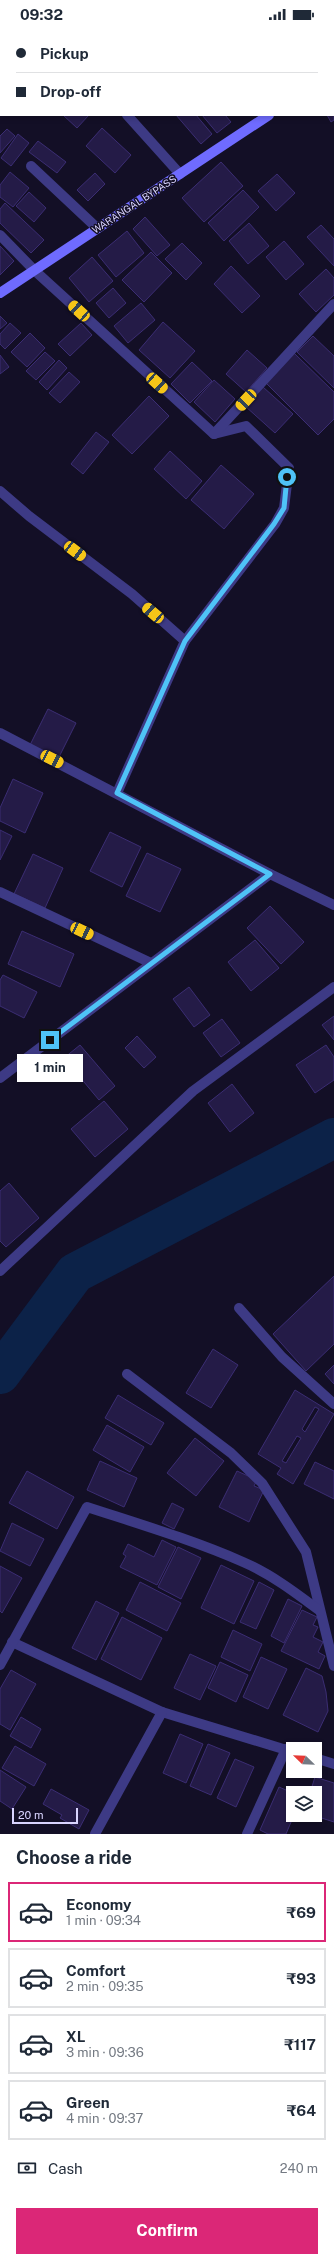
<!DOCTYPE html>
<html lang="en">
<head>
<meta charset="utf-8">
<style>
	:root { --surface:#fff; --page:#f2f2f3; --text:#1f2937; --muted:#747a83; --line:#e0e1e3; --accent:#db2777 }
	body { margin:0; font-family:"Public Sans",sans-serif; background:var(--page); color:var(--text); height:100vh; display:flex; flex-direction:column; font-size:15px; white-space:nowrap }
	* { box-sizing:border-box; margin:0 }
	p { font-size:13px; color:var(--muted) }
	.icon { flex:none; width:22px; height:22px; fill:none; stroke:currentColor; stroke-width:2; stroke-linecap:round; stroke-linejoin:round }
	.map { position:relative; height:1806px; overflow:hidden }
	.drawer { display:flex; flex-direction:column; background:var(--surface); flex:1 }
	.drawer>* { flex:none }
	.banner { position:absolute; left:0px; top:0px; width:334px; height:88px; box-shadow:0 2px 6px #0003; display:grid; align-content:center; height:88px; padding:0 16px; background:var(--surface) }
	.needle { width:26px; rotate:293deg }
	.fabs { position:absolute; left:286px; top:1714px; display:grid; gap:8px }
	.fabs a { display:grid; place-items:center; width:36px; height:36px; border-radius:0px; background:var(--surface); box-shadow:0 2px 6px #0003; font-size:20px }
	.scale { position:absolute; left:12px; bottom:10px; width:66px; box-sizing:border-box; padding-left:4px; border:2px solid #d9d4ff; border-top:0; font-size:11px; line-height:14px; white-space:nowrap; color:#d9d4ff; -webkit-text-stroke:3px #130f26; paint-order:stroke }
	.end { position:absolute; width:18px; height:18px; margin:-9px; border:5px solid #4fc3f7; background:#111; box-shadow:0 0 0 2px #111 }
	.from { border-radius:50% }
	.bubble { position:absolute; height:28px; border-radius:0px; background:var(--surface); box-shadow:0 2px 6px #0003; font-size:13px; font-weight:700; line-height:28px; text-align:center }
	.car { position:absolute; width:12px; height:24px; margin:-12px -6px; border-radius:5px; box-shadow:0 0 3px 1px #0007; background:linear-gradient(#f5c518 24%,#345 0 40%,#f5c518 0 76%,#345 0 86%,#f5c518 0) }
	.banner b { display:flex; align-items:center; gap:14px; height:38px; font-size:15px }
	.banner b+b { border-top:1px solid var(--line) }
	.banner i { width:10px; height:10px; background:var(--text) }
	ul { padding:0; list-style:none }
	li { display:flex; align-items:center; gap:12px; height:60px; margin:0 8px 6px; padding:0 8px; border:2px solid var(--line); border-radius:0px }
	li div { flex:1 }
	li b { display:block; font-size:15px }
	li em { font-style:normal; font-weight:700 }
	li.active { border-color:var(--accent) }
	li>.icon { width:36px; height:36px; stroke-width:1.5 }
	h2 { padding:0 16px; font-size:18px; line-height:48px }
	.pay { display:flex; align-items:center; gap:10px; height:44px; padding:0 16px; font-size:15px }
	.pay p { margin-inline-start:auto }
	.primary-button { display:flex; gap:8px; margin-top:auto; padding:8px 16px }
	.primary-button a { flex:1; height:46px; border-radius:0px; background:var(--accent); color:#fff; font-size:16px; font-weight:700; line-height:46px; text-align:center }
	.status { display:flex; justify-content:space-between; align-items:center; height:28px; padding:0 20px; background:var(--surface); direction:ltr }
	.status svg { height:11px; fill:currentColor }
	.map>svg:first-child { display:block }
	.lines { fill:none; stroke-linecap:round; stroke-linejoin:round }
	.river { stroke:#0c2248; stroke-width:40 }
	.building { fill:#241b47; stroke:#3b2d73; fill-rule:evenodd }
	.minor { stroke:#3d3a85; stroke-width:10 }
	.secondary { stroke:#6f6bff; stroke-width:10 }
	.route { stroke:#4fc3f7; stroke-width:5 }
	.labels { text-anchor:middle; stroke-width:3; stroke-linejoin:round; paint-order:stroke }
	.street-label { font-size:10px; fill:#d9d4ff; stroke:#130f26 }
</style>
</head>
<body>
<div class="status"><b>09:32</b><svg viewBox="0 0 49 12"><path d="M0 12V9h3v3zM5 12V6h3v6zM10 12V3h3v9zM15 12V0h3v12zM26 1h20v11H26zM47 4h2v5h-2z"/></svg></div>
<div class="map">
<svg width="334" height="1806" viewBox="0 0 334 1806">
	<rect width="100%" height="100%" fill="#130f26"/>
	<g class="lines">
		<polyline class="river" points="0,1346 75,1245 334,1110"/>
	</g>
	<g class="building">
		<polygon points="334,65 334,92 331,94 327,87 333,87"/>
		<polygon points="63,87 89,87 77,100"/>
		<polygon points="176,87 196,87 212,106 201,116"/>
		<polygon points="202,87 225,87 231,94 217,105"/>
		<polygon points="102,100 131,127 115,145 86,118"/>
		<polygon points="7,101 15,108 0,125 0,108"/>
		<polygon points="18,106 29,115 11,138 1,130"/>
		<polygon points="38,113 66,134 57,145 29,124"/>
		<polygon points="221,134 243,158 204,194 182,170"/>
		<polygon points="10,144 29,160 13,179 0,169 0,157"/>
		<polygon points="95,145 105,156 88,173 77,162"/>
		<polygon points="277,146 295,165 276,183 258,163"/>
		<polygon points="243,162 259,179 224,213 208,195"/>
		<polygon points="29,164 46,180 34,194 16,178"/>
		<polygon points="5,175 44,212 31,225 0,195 0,181"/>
		<polygon points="145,189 170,217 157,228 133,201"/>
		<polygon points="249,195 269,218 248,236 229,213"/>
		<polygon points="321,197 334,211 334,238 307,209"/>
		<polygon points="127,203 144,225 116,249 98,227"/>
		<polygon points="284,213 304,236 286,252 266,229"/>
		<polygon points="182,215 202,235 186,252 165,231"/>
		<polygon points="0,218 14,233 0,247"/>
		<polygon points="151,224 172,245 144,274 122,252"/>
		<polygon points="92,229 113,253 89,274 69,250"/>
		<polygon points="231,238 260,268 242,285 214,256"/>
		<polygon points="326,241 334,250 334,267 316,284 299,266"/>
		<polygon points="113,260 126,275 109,290 96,275"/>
		<polygon points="141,275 155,292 128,315 114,298"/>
		<polygon points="0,288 7,295 0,301"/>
		<polygon points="163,294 195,323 170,350 139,322"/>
		<polygon points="10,295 21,305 5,321 0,316 0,306"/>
		<polygon points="81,295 92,307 70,328 58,316"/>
		<polygon points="30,305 45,320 27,339 11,324"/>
		<polygon points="313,308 334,328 334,360 297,324"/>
		<polygon points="247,322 267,340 246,364 226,346"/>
		<polygon points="45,324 55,333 36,352 26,343"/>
		<polygon points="294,325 334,364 334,391 318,407 265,354"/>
		<polygon points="0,327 9,339 0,346"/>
		<polygon points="59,332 67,340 47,362 39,354"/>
		<polygon points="192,334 212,353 190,375 171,356"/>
		<polygon points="69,344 80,354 60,375 49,365"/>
		<polygon points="214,352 235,371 215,394 194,374"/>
		<polygon points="263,359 293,386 275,405 245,378"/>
		<polygon points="149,368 169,388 132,426 112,407"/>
		<polygon points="96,404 109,414 83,446 71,436"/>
		<polygon points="170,423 202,453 186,471 154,441"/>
		<polygon points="221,437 254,466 224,501 191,472"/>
		<polygon points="48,681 76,695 57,733 29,719"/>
		<polygon points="13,751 43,765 25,805 0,793 0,780"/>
		<polygon points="0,802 12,808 0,832"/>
		<polygon points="110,804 141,819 122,859 90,843"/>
		<polygon points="147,825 181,841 160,884 126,868"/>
		<polygon points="33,826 63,840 45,880 14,866"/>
		<polygon points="270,878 304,914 281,936 247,900"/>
		<polygon points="22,903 74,926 60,959 8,936"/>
		<polygon points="255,912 279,940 251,963 228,934"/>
		<polygon points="3,947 37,964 24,990 0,978 0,952"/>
		<polygon points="189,959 210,987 194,999 173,971"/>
		<polygon points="334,988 334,1012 322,997"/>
		<polygon points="222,991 240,1015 221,1029 203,1005"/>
		<polygon points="137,1008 156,1029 144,1040 125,1020"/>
		<polygon points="80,1017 115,1058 99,1072 64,1030"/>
		<polygon points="326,1017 334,1029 334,1052 315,1065 296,1037"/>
		<polygon points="232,1056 254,1085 230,1104 208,1075"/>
		<polygon points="104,1073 128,1101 95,1129 71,1101"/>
		<polygon points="9,1155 39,1190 6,1219 0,1213 0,1163"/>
		<polygon points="334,1248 334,1316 306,1343 273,1306"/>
		<polygon points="213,1321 238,1337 211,1380 186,1365"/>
		<polygon points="334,1337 334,1356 325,1346"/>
		<path d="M295 1362 334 1386 293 1456 277 1446 281 1440 258 1426ZM315 1379 319 1381 305 1404 302 1401ZM297 1408 301 1410 286 1435 282 1433Z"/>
		<polygon points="118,1367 164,1395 151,1417 105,1390"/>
		<polygon points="107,1397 144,1419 130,1444 93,1422"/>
		<polygon points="195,1410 224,1433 196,1468 167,1445"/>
		<polygon points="100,1433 137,1450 124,1479 87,1462"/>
		<polygon points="315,1434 334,1443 334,1471 304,1456"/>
		<polygon points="27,1443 74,1469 57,1501 9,1475"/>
		<polygon points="237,1443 257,1452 254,1458 264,1462 249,1494 219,1479"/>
		<polygon points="172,1475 184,1481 174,1501 162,1495"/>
		<polygon points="12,1495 44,1511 30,1538 0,1523"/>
		<polygon points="162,1512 176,1519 157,1557 120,1539 126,1528 123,1526 128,1516 154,1529"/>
		<polygon points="178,1519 201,1530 181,1571 158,1559"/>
		<polygon points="221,1537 254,1553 234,1596 201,1580"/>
		<polygon points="0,1538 22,1550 2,1585 0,1583"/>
		<polygon points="140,1554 181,1575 167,1603 126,1582"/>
		<polygon points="259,1554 274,1562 256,1601 240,1594"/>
		<polygon points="288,1571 302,1578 284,1615 271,1608"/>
		<polygon points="96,1573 119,1585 96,1632 72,1620"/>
		<polygon points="302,1582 317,1589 313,1597 318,1599 313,1609 323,1614 318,1624 325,1628 319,1641 281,1623"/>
		<polygon points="122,1589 162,1610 141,1652 101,1631"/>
		<polygon points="233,1602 262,1616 250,1643 221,1629"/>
		<polygon points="190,1626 216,1638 200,1672 174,1660"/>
		<polygon points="261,1629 287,1641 268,1681 243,1669"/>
		<polygon points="220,1634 248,1647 236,1674 208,1660"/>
		<polygon points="306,1640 322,1648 326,1664 328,1683 318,1704 283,1687"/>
		<polygon points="11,1642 36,1656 10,1702 0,1696 0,1661"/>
		<polygon points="21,1689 41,1701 31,1720 10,1708"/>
		<polygon points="180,1706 203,1716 186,1755 163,1745"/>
		<polygon points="208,1716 230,1725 211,1767 190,1758"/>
		<polygon points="15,1718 46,1736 34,1758 2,1740"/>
		<polygon points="235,1731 254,1739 236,1779 217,1770"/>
		<polygon points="0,1742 26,1759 12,1781 0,1773"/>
		<polygon points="315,1749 334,1755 334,1794 312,1787 315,1787 315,1765 310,1765"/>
		<polygon points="279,1759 293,1765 294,1787 286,1806 268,1806 260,1802"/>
		<polygon points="51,1761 89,1782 79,1801 60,1790 62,1787 43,1776"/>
	</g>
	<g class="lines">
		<g class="minor">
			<polyline points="273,0 274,1"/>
			<polyline points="127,87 180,146"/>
			<polyline points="31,138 97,200"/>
			<polyline points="0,207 34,242 214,406 246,398 289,440 284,480 275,496 185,613 117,765"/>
			<polyline points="214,406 334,276"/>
			<polyline points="0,463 29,488 132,566 185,613"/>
			<polyline points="0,705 270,846 334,877"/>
			<polyline points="0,864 151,935"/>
			<polyline points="0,1050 270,846"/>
			<polyline points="0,1243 193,1063 334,959"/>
			<polyline points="239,1280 282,1329 334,1376"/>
			<polyline points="127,1346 231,1425 262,1455 306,1524 334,1638"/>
			<polyline points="12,1614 162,1684 293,1724"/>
			<path d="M0 1637 87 1479C139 1496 193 1512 243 1534 271 1546 296 1565 320 1583"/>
			<polyline points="315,1730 334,1736"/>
			<polyline points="95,1806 162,1684"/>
			<polyline points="247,1806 286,1721"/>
		</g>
		<g class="secondary">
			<polyline points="333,45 334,45"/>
			<polyline points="0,265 269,87"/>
		</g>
	</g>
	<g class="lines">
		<polyline class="route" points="50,1012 270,846 117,765 185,613 274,496 284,480 287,449"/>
	</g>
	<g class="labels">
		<g class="street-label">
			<text transform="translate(134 176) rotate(-33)" y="4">WARANGAL BYPASS</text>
		</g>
	</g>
</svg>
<div class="fabs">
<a><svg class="needle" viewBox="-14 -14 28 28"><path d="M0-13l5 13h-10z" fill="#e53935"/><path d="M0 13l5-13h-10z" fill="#747a83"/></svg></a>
<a><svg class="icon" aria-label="layers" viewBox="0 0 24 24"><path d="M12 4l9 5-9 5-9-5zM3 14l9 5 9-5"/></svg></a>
</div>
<div class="scale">20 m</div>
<i class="end from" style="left:287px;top:449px"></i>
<i class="end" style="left:50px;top:1012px"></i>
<div class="bubble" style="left:17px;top:1026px;width:66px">1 min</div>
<i class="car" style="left:79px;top:283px;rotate:312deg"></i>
<i class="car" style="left:157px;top:355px;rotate:132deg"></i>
<i class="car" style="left:246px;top:372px;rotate:223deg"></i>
<i class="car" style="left:75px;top:523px;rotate:127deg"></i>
<i class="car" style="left:153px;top:585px;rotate:311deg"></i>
<i class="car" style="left:52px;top:731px;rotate:117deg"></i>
<i class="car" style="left:82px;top:903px;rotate:115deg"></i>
<div class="banner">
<b><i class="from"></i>Pickup</b>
<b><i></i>Drop-off</b>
</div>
</div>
<section class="drawer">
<h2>Choose a ride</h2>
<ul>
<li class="active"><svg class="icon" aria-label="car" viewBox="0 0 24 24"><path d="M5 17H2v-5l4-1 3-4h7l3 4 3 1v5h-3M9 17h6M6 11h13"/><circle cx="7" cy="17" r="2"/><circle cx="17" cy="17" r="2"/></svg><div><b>Economy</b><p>1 min · 09:34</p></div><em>₹69</em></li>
<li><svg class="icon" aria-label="car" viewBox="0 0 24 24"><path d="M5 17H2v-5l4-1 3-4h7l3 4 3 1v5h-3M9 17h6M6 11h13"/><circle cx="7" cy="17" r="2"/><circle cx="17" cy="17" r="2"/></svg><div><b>Comfort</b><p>2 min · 09:35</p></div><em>₹93</em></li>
<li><svg class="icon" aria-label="car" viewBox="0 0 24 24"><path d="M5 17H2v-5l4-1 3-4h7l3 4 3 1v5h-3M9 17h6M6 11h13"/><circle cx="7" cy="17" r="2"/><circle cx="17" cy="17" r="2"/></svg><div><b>XL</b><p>3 min · 09:36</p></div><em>₹117</em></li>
<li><svg class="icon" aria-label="car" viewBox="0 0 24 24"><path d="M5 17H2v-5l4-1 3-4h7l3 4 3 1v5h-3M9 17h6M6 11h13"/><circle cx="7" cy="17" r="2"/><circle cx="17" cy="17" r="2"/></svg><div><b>Green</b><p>4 min · 09:37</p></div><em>₹64</em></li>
</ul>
<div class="pay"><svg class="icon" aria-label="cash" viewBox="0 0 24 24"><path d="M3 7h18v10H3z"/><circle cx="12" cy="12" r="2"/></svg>Cash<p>240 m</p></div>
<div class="primary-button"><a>Confirm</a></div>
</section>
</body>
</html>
